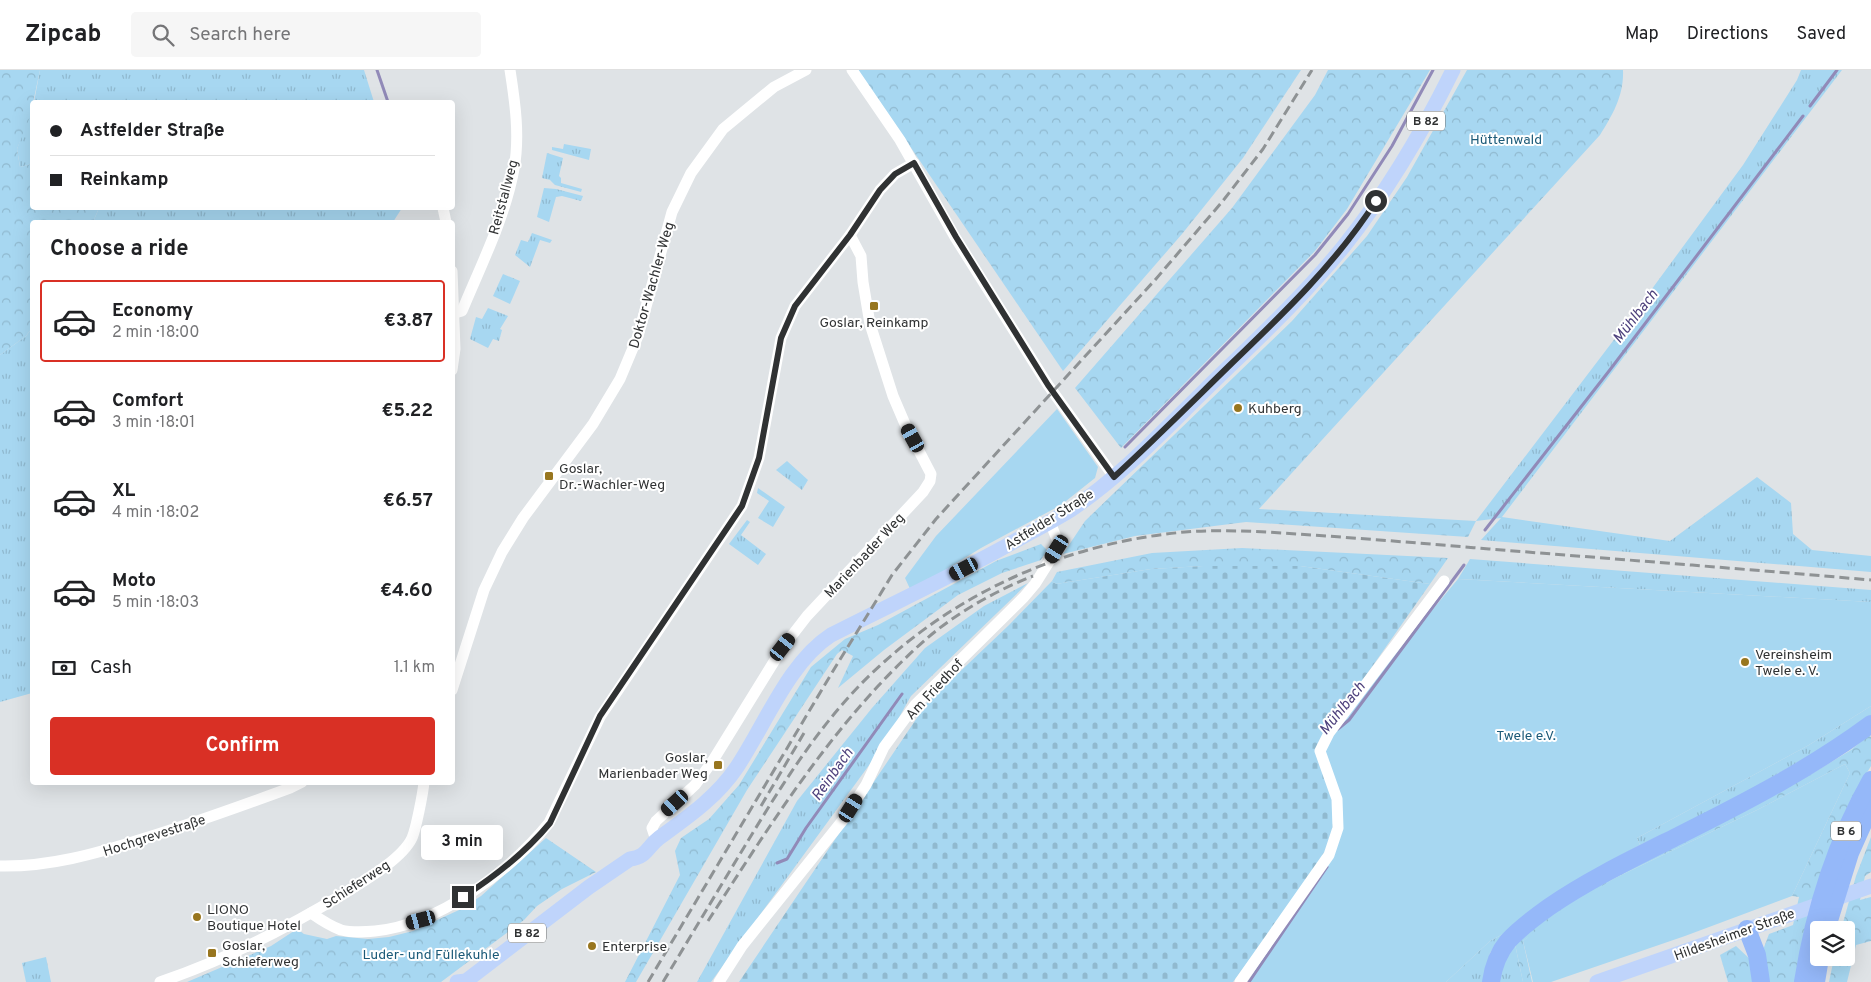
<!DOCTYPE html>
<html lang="en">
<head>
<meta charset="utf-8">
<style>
	:root { --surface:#fff; --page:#f6f6f6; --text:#202124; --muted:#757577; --line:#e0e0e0; --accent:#d93025 }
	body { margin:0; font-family:Overpass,sans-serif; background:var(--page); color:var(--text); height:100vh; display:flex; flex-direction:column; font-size:19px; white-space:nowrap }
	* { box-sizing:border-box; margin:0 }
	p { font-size:16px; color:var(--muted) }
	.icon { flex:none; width:28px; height:28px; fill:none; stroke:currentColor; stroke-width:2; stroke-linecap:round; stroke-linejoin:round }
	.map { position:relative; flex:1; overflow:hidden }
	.sheet { position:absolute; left:30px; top:150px; width:425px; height:565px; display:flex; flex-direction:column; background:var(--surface); border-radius:5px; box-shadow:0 5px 20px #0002 }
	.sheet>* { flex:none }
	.hud { position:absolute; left:30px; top:30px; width:425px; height:110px; border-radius:5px; box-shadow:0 5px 20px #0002; display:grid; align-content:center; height:110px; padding:0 20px; background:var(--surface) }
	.fabs { position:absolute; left:1810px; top:851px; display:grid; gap:10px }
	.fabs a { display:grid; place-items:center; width:45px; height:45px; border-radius:5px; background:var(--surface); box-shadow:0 5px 20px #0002; font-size:25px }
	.end { position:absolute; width:22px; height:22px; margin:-11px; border:6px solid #303233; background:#fff; box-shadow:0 0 0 2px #fff }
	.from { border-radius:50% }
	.bubble { position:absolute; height:35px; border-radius:5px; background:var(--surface); box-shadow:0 5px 20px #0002; font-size:16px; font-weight:700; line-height:35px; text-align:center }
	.car { position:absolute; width:15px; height:30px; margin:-15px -8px; border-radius:6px; box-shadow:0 0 4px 1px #0007; background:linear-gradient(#222 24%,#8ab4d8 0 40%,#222 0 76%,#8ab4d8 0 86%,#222 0) }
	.hud b { display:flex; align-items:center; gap:18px; height:48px; font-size:19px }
	.hud b+b { border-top:1px solid var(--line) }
	.hud i { width:12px; height:12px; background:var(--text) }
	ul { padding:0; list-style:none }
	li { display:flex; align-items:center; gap:15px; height:82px; margin:0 10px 8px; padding:0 10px; border:2px solid transparent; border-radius:5px }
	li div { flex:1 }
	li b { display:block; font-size:19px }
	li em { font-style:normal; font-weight:700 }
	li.active { border-color:var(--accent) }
	li>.icon { width:45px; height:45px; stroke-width:1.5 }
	h2 { padding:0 20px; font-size:22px; line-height:60px }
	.pay { display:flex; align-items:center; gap:12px; height:55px; padding:0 20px; font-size:19px }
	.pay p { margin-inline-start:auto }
	.action { display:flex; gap:10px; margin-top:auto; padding:10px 20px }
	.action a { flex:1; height:58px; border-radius:5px; background:var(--accent); color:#fff; font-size:20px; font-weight:700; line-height:58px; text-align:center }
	header { display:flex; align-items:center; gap:30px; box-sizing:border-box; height:70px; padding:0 25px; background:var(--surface); border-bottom:1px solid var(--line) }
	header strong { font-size:24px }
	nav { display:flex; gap:28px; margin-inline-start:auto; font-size:18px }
	.search { width:350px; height:45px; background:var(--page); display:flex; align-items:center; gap:12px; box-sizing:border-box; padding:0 18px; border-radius:5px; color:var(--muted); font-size:19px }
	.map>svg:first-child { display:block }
	.grass { fill:url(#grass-tufts) }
	.forest { fill:url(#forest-crowns) }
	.cemetery { fill:url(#cemetery-stones) }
	.garden { fill:#a7d7f1 }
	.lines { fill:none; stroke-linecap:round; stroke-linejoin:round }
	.stream { stroke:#918ab8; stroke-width:3 }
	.minor { stroke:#fff; stroke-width:11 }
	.major { stroke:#bfd4fb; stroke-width:15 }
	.highway { stroke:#95b8f9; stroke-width:18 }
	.rail { stroke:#8e9294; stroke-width:3; stroke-dasharray:10 5; stroke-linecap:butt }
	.route { stroke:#303233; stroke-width:6 }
	.poi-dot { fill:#98761f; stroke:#fff; stroke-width:2 }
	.labels { text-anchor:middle; stroke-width:4; stroke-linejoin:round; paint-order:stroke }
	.shield { fill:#fff; stroke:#6e7070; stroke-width:1 }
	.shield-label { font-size:12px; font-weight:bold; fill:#303233 }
	.park-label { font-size:14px; fill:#1b5a78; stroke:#fff }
	.street-label { font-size:14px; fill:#303233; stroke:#fff }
	.poi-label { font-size:14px; fill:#303233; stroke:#fff; text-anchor:start }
	.water-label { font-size:15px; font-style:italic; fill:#4d407c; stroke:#fff }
</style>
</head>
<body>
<header>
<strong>Zipcab</strong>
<div class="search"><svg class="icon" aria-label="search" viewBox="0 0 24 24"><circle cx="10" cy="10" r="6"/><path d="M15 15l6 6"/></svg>Search here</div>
<nav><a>Map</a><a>Directions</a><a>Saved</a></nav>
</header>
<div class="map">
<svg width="1871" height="912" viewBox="0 0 1871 912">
	<defs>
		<pattern id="grass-tufts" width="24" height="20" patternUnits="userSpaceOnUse" patternTransform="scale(1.25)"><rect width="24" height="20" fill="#a7d7f1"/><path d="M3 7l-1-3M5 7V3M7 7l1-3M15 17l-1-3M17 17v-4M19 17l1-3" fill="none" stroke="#90b9cf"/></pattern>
		<pattern id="forest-crowns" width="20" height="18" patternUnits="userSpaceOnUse" patternTransform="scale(1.25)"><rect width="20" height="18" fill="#a7d7f1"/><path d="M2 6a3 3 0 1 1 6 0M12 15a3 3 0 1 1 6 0" fill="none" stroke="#90b9cf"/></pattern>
		<pattern id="cemetery-stones" width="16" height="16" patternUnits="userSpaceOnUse" patternTransform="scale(1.25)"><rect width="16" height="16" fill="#a7d7f1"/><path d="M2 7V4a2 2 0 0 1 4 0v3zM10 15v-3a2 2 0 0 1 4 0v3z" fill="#90b9cf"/></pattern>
	</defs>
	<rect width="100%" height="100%" fill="#dfe3e6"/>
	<g class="grass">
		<polygon points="40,0 364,0 374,32 34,32"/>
		<polygon points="1801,0 1842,0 1502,447 1670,471 1757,407 1791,433 1793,464 1812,480 1871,486 1871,502 1481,470 1501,448 1476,451 1632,246 1743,95 1797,10"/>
		<polygon points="32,37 32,94 20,97 17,79"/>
		<polygon points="564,74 591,79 589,90 552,80 552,77 563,79"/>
		<polygon points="547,83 563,88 559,106 561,108 561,113 582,119 581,122 555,115 550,110 542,108"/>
		<polygon points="544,118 556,119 583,126 581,131 562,126 556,127 549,152 537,147"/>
		<polygon points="99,138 402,138 393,152 93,152"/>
		<polygon points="532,163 552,170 550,173 540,170 530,197 515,185 521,170 528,172"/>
		<polygon points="503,204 520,211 510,234 493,226"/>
		<polygon points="488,238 508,246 500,259 502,260 499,271 493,269 488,278 470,269 476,247 482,249"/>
		<polygon points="32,258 32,623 0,632 0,285 26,266"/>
		<polygon points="787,391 808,410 802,420 776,400"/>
		<polygon points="758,418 785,437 773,457 758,448 769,431 757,423"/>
		<polygon points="747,450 750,452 741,465 766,484 758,495 729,474"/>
		<polygon points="1470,489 1871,520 1871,532 1458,509"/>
		<polygon points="1028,513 911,626 883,676 711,912 697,912 797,731 872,638 925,578 984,536"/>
		<polygon points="1871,636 1871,645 1848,663 1724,735 1640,775 1637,768 1809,675"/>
		<polygon points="1503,864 1490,883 1484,912 1446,912 1490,871"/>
		<polygon points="1515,874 1523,912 1498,912 1505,889"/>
		<polygon points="46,887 51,912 26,912 22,893"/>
	</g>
	<g class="forest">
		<polygon points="0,0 40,0 30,47 17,79 20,97 32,94 32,138 99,138 93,152 32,152 32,258 26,266 0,285"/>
		<polygon points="858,0 1301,0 1243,88 1182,164 1063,301"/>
		<polygon points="1328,0 1430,0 1347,139 1315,181 1121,378 1075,318 1232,138 1315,25"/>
		<path d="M1467 0H1623C1624 25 1613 44 1600 65L1259 439 1476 451 1468 467 1246 452 1135 466 1063 484 1085 451 1292 251 1367 166 1407 107Z"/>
		<polygon points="1041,474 1047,480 1041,490 1002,503 958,525 884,580 838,618 853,586 842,580 837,584 747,720 636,912 625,912 680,805 675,781 681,768 709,749 739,715 811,597 845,569 878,555 996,491"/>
		<polygon points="1242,478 1448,488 1430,514 1300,496 1203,496 1151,499 1056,514 1052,511 1057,502 1152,483"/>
		<polygon points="1869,665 1871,667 1871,696 1851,729 1835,765 1799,912 1767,912 1763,880 1769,864 1793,855 1799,827 1792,826 1850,703 1845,694 1757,740 1613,809 1523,871 1532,912 1523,912 1515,874 1544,849 1577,827 1813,703 1851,680"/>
		<polygon points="1871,767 1871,802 1865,806 1860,830 1871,827 1871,871 1856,875 1847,912 1829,912 1834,888 1846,888 1846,860 1841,860 1856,806"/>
		<polygon points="546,768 596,802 562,819 537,836 524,850 441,912 187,912 271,876 297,859 304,864 327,869 336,866 368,869 389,867 413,861 459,840 481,826"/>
		<polygon points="1736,876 1752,891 1754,912 1728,912 1720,885"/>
	</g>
	<polygon class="cemetery" points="1203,496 1300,496 1430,514 1327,661 1336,729 1336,758 1329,781 1233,912 739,912 927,633 1009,555 1052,511 1056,514 1151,499"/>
	<g class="garden">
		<polygon points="1057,339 1098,397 1095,408 1061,435 981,478 911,521 905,508 936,466"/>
		<polygon points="1458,509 1871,532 1871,636 1809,675 1637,768 1640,775 1601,796 1503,864 1490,871 1446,912 1248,912 1332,784 1339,758 1322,681 1330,663"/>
		<polygon points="1845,694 1850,703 1792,826 1685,866 1551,912 1533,912 1523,871 1551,849 1613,809 1757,740"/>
	</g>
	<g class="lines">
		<g class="stream">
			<polyline points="377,0 388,32"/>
			<polyline points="1810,36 1837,0"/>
			<polyline points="1125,377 1315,185 1348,144 1392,76 1433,0"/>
			<polyline points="1485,460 1609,301 1803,46"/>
			<polyline points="1338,659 1349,650 1464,495"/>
			<polyline points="777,793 787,789 806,758 902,624"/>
			<polyline points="1249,912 1327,797"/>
		</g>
		<g class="minor">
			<polyline points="852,0 900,70 955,167 1048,315 1114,407"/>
			<polyline points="443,138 446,152"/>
			<polyline points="452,201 455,279 452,300"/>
			<path d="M455 243 462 241C481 195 505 148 514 99 520 66 515 32 510 0"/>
			<polyline points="452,620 484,520 502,482 523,448 593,354 620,309 638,266 672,142 691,103 723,59 774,17 806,0"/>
			<polyline points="656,770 652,758 656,751 695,715 712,692 783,577 807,546 923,422 930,411 931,404 905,354 893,326 870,254 863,212 861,186 850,165"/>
			<path d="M0 796C49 797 95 784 142 769 192 754 241 736 290 718L302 712"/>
			<path d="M311 843C321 850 330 856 341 860 353 863 364 862 375 861 438 855 510 801 549 753L600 647 742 436 759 388 781 268 795 236 850 165 880 120 895 104 914 93"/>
			<path d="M160 912C225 890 287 858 345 823 364 811 402 789 412 768 416 759 423 723 424 712"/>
			<polyline points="719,912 742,876 843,750 866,715 884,677 915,635 1024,527 1035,514 1057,479 1058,472 1050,452"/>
			<polyline points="1240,912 1329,785 1338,758 1337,729 1320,681 1329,663 1444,511"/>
		</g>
		<g class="major">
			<path d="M457 912 466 911 589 817 630 789C647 787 647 777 659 768 688 747 717 727 737 697 765 655 789 592 831 565 890 535 950 507 1008 475 1029 463 1051 452 1072 439 1121 406 1162 362 1204 321 1252 274 1302 228 1344 176 1387 122 1423 61 1453 0"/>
			<polyline points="1597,912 1871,816"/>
		</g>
		<g class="highway">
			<polyline points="1747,859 1757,885 1761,912"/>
			<polyline points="1826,860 1850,783 1871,736"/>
			<path d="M1491 912C1493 898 1499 882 1508 871 1520 858 1535 847 1549 837 1590 809 1634 788 1678 766 1746 732 1810 699 1871 654"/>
			<path d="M1803 912C1814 842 1836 772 1871 710"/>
			<polyline points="1816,912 1820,888"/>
		</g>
		<g class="rail">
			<polyline points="761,736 804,663"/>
			<path d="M708 851C772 752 836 649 925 570 956 543 995 521 1033 506"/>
			<polyline points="648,912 833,601 892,505 936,449 1155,210 1222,132 1263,79 1312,0"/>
			<path d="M663 912C689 869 714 827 740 784 781 716 824 645 884 592 967 517 1074 472 1185 462 1227 459 1270 462 1312 465 1371 469 1430 474 1489 479 1616 489 1744 499 1871 510"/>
		</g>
	</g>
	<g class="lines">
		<path class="route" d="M463 827C494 807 526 782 550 753L600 646 742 436 759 388 781 268 795 236 850 165 880 120 895 104 914 93 956 167 1048 315 1114 407C1154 370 1193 331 1232 293 1284 243 1337 192 1376 131"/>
	</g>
	<g class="poi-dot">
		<rect x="869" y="231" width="10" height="10" rx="2.5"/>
		<circle cx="1238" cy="338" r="5"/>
		<rect x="544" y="401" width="10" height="10" rx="2.5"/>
		<circle cx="1745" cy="592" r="5"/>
		<rect x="713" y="690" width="10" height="10" rx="2.5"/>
		<circle cx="197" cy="847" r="5"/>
		<circle cx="592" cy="876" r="5"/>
		<rect x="207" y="878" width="10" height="10" rx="2.5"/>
	</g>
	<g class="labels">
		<g class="shield">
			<rect x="1407" y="41.5" width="38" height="19" rx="4"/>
			<rect x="1831" y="751.5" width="30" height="19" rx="4"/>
			<rect x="508" y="853.5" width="38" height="19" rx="4"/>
		</g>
		<g class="shield-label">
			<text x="1426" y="55">B 82</text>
			<text x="1846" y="765">B 6</text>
			<text x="527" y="867">B 82</text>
		</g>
		<g class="park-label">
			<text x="1506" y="74">Hüttenwald</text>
			<text x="1526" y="670">Twele e.V.</text>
			<text x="431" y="889">Luder- und Füllekuhle</text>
		</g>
		<g class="street-label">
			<text transform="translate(503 127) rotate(-75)" y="5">Reitstallweg</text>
			<text transform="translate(651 215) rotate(-74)" y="5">Doktor-Wachler-Weg</text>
			<text transform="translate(1049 449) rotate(-32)" y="5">Astfelder Straße</text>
			<text transform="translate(864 485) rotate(-47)" y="5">Marienbader Weg</text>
			<text transform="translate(934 619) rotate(-47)" y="5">Am Friedhof</text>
			<text transform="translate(154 765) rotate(-18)" y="5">Hochgrevestraße</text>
			<text transform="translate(356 814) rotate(-33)" y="5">Schieferweg</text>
			<text transform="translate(1734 864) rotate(-20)" y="5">Hildesheimer Straße</text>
		</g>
		<g class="poi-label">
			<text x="874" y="257" text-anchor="middle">Goslar, Reinkamp</text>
			<text x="1248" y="343">Kuhberg</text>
			<text x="559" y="403">Goslar,<tspan x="559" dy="16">Dr.-Wachler-Weg</tspan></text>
			<text x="1755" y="589">Vereinsheim<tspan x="1755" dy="16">Twele e. V.</tspan></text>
			<text x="708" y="692" text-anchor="end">Goslar,<tspan x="708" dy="16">Marienbader Weg</tspan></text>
			<text x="207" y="844">LIONO<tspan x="207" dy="16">Boutique Hotel</tspan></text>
			<text x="222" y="880">Goslar,<tspan x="222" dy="16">Schieferweg</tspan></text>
			<text x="602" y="881">Enterprise</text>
		</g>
		<g class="water-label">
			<text transform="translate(1635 246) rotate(-52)" y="5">Mühlbach</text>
			<text transform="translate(1342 638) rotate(-51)" y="5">Mühlbach</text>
			<text transform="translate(832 704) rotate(-55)" y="5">Reinbach</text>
		</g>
	</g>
</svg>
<div class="fabs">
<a><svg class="icon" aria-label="layers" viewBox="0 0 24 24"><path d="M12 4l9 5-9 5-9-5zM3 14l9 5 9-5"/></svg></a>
</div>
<i class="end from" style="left:1376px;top:131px"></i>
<i class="end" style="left:463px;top:827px"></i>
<div class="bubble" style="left:421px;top:755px;width:82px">3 min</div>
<i class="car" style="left:913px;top:368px;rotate:331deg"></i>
<i class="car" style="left:1057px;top:479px;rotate:212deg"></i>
<i class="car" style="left:964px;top:499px;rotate:242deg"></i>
<i class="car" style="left:783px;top:577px;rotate:38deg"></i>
<i class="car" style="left:675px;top:733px;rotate:228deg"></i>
<i class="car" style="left:851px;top:738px;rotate:32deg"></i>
<i class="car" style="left:421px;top:850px;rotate:255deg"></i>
<div class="hud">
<b><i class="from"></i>Astfelder Straße</b>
<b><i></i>Reinkamp</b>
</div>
<section class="sheet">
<h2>Choose a ride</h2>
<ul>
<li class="active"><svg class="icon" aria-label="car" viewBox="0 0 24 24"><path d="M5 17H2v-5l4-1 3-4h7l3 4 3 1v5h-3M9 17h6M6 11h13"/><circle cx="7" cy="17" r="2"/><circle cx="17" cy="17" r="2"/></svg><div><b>Economy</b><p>2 min · 18:00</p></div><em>€3.87</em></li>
<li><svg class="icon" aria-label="car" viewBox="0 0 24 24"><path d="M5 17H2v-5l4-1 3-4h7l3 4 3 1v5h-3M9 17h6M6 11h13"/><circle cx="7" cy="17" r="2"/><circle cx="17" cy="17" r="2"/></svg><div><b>Comfort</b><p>3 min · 18:01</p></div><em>€5.22</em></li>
<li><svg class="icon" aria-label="car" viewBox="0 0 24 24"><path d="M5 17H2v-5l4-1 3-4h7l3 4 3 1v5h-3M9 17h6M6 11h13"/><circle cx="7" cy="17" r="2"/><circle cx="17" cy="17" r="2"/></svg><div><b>XL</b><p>4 min · 18:02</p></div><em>€6.57</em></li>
<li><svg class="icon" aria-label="car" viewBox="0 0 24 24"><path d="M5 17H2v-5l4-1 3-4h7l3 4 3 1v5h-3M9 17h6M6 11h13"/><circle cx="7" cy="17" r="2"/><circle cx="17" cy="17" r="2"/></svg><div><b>Moto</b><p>5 min · 18:03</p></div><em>€4.60</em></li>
</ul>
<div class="pay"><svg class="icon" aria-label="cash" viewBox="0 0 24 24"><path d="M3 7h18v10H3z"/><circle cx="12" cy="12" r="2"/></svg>Cash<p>1.1 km</p></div>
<div class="action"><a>Confirm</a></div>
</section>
</div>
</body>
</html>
